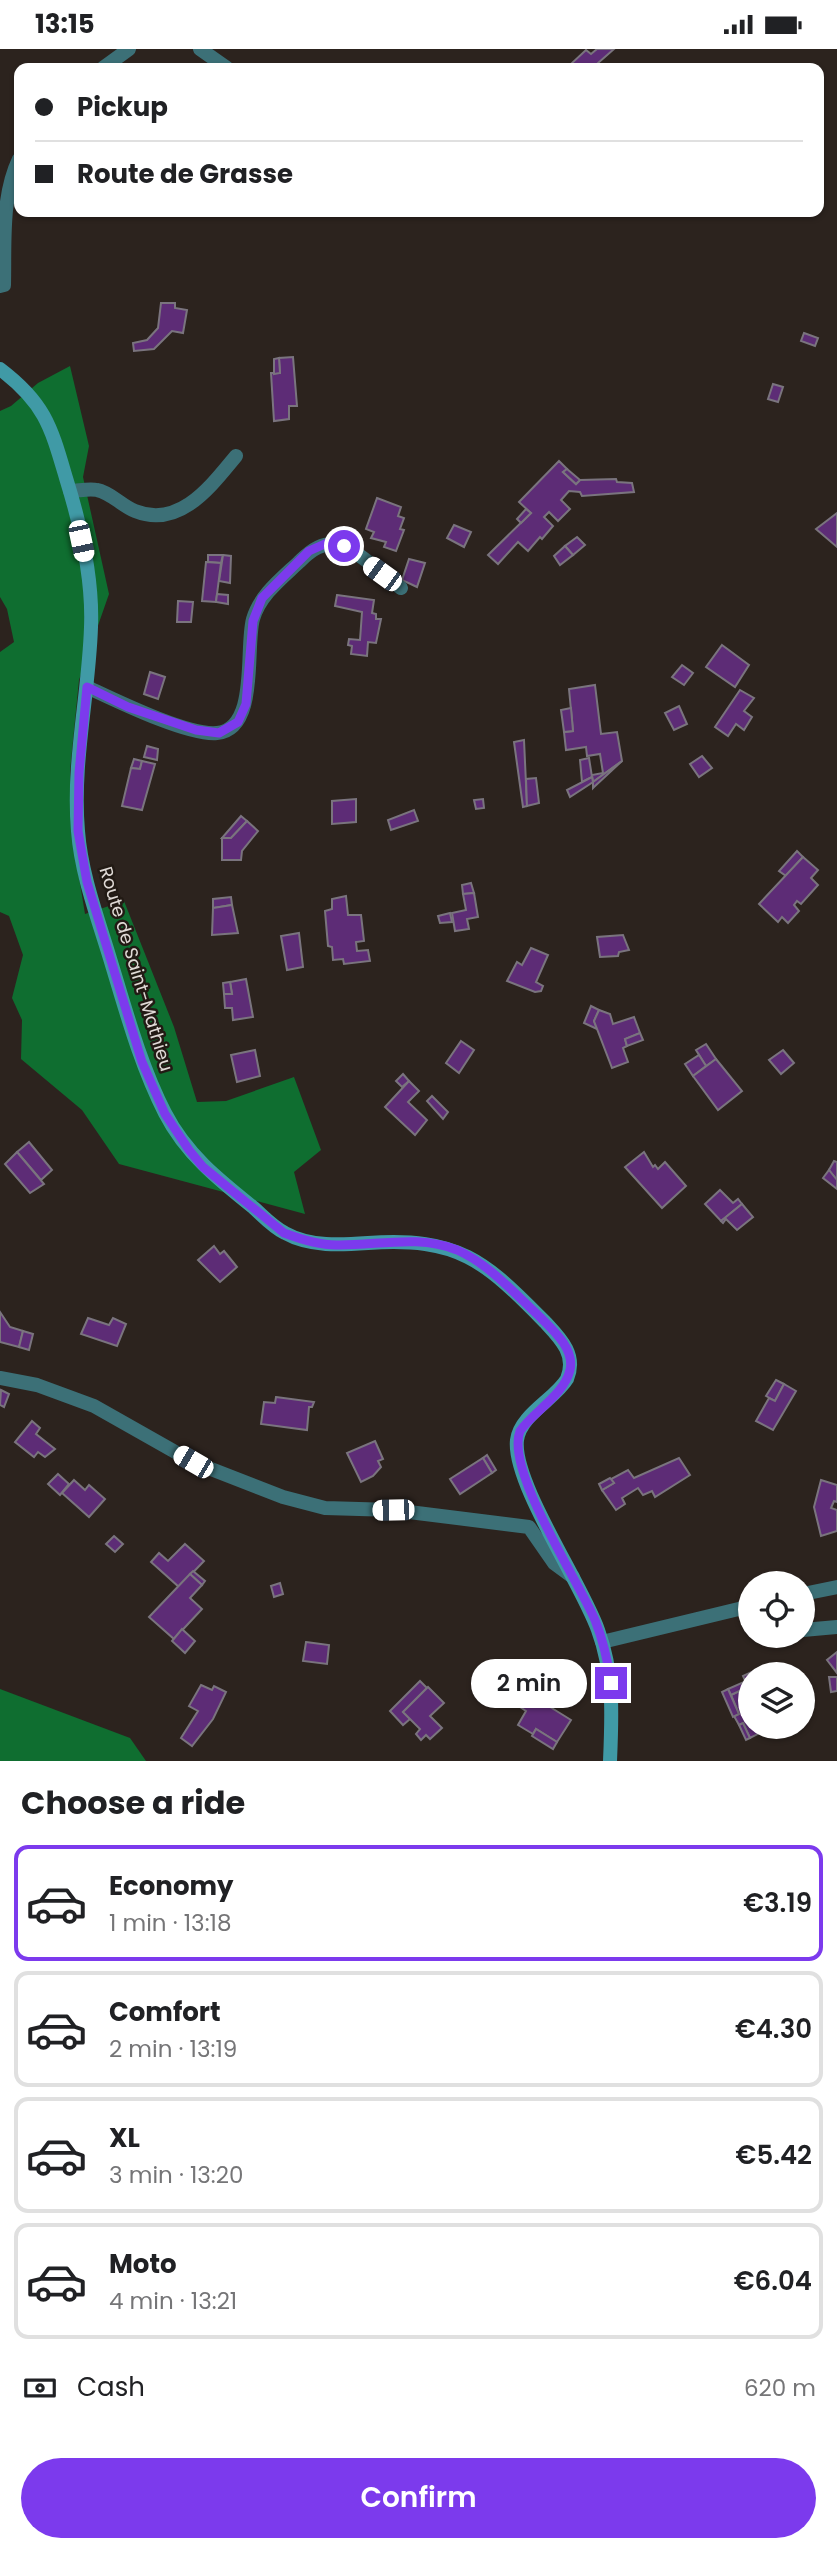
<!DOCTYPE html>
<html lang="en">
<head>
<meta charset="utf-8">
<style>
	:root { --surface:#fff; --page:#f2f2f2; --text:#202124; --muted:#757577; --line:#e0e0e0; --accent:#7c3aed }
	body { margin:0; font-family:Poppins,sans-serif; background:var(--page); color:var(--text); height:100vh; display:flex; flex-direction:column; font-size:26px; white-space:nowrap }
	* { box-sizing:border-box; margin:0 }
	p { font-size:23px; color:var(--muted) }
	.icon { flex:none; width:38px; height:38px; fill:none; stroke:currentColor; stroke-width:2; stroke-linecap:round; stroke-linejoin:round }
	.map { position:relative; height:1712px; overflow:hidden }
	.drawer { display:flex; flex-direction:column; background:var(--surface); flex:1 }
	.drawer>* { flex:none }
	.banner { position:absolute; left:14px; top:14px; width:810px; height:154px; border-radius:14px; box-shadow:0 2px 5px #0004; display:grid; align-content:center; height:154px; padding:0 21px; background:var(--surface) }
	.fabs { position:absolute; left:738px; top:1522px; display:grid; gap:14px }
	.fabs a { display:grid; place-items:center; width:77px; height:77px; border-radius:50%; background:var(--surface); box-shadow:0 2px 5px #0004; font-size:35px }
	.end { position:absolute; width:32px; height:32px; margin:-16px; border:9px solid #7c3aed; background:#fff; box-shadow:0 0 0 4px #fff }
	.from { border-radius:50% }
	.bubble { position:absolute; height:49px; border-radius:24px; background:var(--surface); box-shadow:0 2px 5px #0004; font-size:23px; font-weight:600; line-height:49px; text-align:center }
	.car { position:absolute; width:21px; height:42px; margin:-21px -10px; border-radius:9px; box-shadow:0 0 5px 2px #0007; background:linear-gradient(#fff 24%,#345 0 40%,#fff 0 76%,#345 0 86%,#fff 0) }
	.banner b { display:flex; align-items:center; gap:24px; height:66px; font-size:26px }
	.banner b+b { border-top:2px solid var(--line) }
	.banner i { width:18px; height:18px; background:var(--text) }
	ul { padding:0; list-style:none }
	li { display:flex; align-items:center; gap:21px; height:116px; margin:0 14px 10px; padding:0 7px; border:4px solid var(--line); border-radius:14px }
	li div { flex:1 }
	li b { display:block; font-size:26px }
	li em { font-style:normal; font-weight:600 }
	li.selected { border-color:var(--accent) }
	li>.icon { width:63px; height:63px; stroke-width:1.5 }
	h2 { padding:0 21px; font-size:32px; line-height:84px }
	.pay { display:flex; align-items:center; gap:18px; height:77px; padding:0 21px; font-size:26px }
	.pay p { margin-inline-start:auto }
	.cta { display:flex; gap:14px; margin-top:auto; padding:14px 21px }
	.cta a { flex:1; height:80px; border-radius:42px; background:var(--accent); color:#fff; font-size:28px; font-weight:600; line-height:80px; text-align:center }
	.status { display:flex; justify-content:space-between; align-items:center; height:49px; padding:0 35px; background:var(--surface); direction:ltr }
	.status svg { height:19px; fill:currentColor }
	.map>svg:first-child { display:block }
	.forest { fill:#0f6e30 }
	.building { fill:#5d2c76; stroke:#7a747e; stroke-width:2 }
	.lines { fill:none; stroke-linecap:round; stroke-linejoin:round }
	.street { stroke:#3c7077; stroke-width:14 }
	.secondary { stroke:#409aa6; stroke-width:14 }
	.route { stroke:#7c3aed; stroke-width:9 }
	.labels { text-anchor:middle; stroke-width:5; stroke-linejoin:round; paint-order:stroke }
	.street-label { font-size:18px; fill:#e0dad6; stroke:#221a14 }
</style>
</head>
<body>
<div class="status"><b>13:15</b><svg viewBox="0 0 49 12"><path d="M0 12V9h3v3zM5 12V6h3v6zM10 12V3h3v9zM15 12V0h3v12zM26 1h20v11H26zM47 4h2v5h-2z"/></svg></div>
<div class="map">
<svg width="837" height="1712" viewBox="0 0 837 1712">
	<rect width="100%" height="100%" fill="#2c231e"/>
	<g class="forest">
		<polygon points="70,317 89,397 83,428 109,545 79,631 70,722 75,804 85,865 124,852 174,978 197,1053 226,1052 294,1028 321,1101 294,1123 305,1165 119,1115 82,1061 21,1010 22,971 12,949 23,906 9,867 0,863 0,603 14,593 7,560 0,548 0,362 11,357 38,334"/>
		<polygon points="0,1640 130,1689 146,1712 0,1712"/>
	</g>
	<g class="building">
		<polygon points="597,0 614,0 598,14 603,19 576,19 572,14 586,1 591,5"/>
		<polygon points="161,254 175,254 175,259 187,261 183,284 172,282 154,300 134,302 133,294 147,291 158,279"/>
		<polygon points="804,284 818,289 815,297 801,292"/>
		<polygon points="293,308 297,357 289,357 289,370 274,372 271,324 280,324 279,309"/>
		<polygon points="279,309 280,324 274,325 274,310"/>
		<polygon points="773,335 783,338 778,353 768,350"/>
		<polygon points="559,412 567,420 563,423 576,435 580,431 616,430 617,433 632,434 634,443 582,447 580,443 569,442 561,451 570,460 558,472 549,463 544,468 553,477 542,490 540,488 528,502 518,493 498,515 488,506 531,464 519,453"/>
		<polygon points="567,420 580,431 576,435 563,423"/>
		<polygon points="377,449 401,458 398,467 404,469 400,480 404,481 396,502 384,498 386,493 371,489 374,483 366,480"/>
		<polygon points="526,460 531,464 521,474 517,470"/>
		<polygon points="837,464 837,498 816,480"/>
		<polygon points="454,476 471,483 464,498 447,489"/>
		<polygon points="577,488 585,496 573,506 565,497"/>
		<polygon points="565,497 573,506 560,516 554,507"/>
		<polygon points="208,506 223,506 221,514 208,513"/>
		<polygon points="223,506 231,507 230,534 219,532"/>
		<polygon points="409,510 425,514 417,538 402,531"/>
		<polygon points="206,513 221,514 216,553 202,552"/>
		<polygon points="217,545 228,546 228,555 216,553"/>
		<polygon points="337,546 374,551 372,564 376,565 376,570 381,570 376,594 368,593 367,607 351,605 352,597 348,596 349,590 360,591 362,563 335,557"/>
		<polygon points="178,552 193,553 191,573 177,573"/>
		<polygon points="722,596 749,616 735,638 706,618"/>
		<polygon points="682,616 693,624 684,636 672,628"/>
		<polygon points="150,623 165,628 158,650 144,645"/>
		<polygon points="595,636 601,685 617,683 622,712 593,733 592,726 603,724 600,705 587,707 586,698 566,701 564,683 573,682 569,640"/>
		<polygon points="740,641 754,649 744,662 752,668 744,681 736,675 728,687 715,678"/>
		<polygon points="679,657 687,675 674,681 665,664"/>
		<polygon points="571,659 573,682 564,683 561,661"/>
		<polygon points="524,691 527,757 523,758 514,693"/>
		<polygon points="147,697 158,700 157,711 144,708"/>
		<polygon points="702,707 712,719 699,728 690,715"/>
		<polygon points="589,709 592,728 582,733 580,711"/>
		<polygon points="134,710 142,712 140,720 131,719"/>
		<polygon points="142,712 155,715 142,761 122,757 131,719 140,720"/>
		<polygon points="622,712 594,738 593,739 593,733"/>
		<polygon points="592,728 593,733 570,748 567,741"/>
		<polygon points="536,729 539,754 527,757 526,730"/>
		<polygon points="356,750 356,773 332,775 332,752"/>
		<polygon points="483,750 484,759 476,760 474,751"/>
		<polygon points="414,761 418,772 391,781 388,771"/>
		<polygon points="241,767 247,772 231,789 222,789"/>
		<polygon points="247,772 258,782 242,802 241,811 222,811 222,789 231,789"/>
		<polygon points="797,802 803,808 786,827 779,822"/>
		<polygon points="803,808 818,821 811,829 818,836 801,855 797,852 794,856 799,862 788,874 782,868 778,873 759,855"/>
		<polygon points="471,834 474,844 463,845 462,836"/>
		<polygon points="474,844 478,868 467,870 469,880 455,882 452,864 466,861 463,845"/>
		<polygon points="346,847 348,866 361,866 364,892 356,893 357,902 368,901 370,912 344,915 343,910 333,911 332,898 328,897 325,862 332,860 332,850"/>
		<polygon points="231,848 232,856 213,859 213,850"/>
		<polygon points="232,856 238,884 212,886 213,859"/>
		<polygon points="450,864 452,873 440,874 438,867"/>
		<polygon points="299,884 303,918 287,921 281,887"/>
		<polygon points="623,886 629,901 619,903 618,907 600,908 597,888"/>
		<polygon points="531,899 548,906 536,933 543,937 541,942 535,943 507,932 517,913 522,916"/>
		<polygon points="246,930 253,968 233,971 232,959 225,959 224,945 232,945 230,933"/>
		<polygon points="230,933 232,945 224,945 223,934"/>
		<polygon points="591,957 599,961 594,972 597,980 584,974"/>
		<polygon points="599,961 610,965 613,975 634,968 640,984 625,990 627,997 623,999 628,1013 612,1019 594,972"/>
		<polygon points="640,984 643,991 627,997 625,990"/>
		<polygon points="461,992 474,1001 459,1024 446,1014"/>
		<polygon points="706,995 716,1010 706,1017 696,1001"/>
		<polygon points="255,1001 260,1027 237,1033 231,1006"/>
		<polygon points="783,1001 794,1014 781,1025 769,1011"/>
		<polygon points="699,1006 706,1017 693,1027 685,1015"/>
		<polygon points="716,1010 742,1042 718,1061 693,1027"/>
		<polygon points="403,1025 409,1032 402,1038 396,1032"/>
		<polygon points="409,1032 419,1042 408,1053 427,1071 415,1086 385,1058"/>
		<polygon points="432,1047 448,1063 443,1070 427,1052"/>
		<polygon points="29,1093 52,1121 41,1131 17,1103"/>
		<polygon points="17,1103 44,1135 30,1144 5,1115"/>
		<polygon points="644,1103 653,1118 655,1116 658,1120 665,1113 686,1137 662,1159 625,1118"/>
		<polygon points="834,1112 837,1113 837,1131 829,1121"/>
		<polygon points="829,1121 837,1131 837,1140 823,1129"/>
		<polygon points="720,1141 733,1154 738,1150 742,1155 721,1172 705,1155"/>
		<polygon points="742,1155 753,1168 737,1181 726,1170 723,1174 721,1172"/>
		<polygon points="214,1197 220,1205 224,1202 237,1218 220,1233 198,1211"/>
		<polygon points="0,1263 10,1278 23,1282 19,1298 0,1293"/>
		<polygon points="88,1269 109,1276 113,1269 126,1275 117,1297 81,1285"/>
		<polygon points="23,1282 33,1285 29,1301 19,1298"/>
		<polygon points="776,1331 784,1335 775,1352 766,1347"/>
		<polygon points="784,1335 796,1342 773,1381 756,1372 769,1349 775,1352"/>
		<polygon points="1,1341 9,1345 4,1358 0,1356"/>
		<polygon points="276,1348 314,1353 312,1358 309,1358 307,1381 261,1375 264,1353 275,1354"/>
		<polygon points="32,1372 40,1379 36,1385 55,1400 45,1408 38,1403 34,1408 15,1393"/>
		<polygon points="375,1392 383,1410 378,1412 381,1418 373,1427 361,1433 347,1404"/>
		<polygon points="487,1406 496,1421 492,1424 483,1409"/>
		<polygon points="483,1409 492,1424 460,1445 450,1430"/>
		<polygon points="679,1409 690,1426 655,1448 652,1442 643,1446 638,1439 622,1449 625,1455 616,1461 602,1441 614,1434 611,1430 628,1421 634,1429"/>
		<polygon points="58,1425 69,1435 60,1446 48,1435"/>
		<polygon points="610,1429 614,1434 602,1441 599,1435"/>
		<polygon points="74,1431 85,1441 89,1436 105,1450 89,1468 62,1444"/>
		<polygon points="821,1431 837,1436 837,1453 834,1452 831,1459 837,1461 837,1482 821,1487 814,1458"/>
		<polygon points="114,1487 123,1495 115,1503 106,1495"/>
		<polygon points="185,1495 204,1512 179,1538 151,1513 159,1504 168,1512"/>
		<polygon points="193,1522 205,1532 202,1536 190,1525"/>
		<polygon points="190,1525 202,1536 190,1549 202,1560 174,1590 149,1568"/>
		<polygon points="280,1534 283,1545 274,1548 271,1537"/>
		<polygon points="182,1580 195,1592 185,1604 172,1592"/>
		<polygon points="306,1593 329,1596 327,1615 303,1612"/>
		<polygon points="837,1603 837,1624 827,1611"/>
		<polygon points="760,1619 763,1626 751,1626 751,1678 772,1678 750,1689 743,1674 739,1676 734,1667 739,1665 731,1646 748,1638 743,1627"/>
		<polygon points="829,1628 837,1628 837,1642 831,1643"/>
		<polygon points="420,1632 427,1639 403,1663 410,1670 403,1676 390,1662"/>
		<polygon points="746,1632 748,1638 731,1646 728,1640"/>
		<polygon points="201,1636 212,1641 214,1637 226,1643 213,1670 192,1697 181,1689 198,1662 189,1657"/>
		<polygon points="428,1638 444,1654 430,1667 442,1679 430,1690 426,1686 421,1691 416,1685 420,1680 403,1663"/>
		<polygon points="728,1640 739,1665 733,1668 722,1643"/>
		<polygon points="526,1643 571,1671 557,1693 536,1680 533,1685 518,1676 526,1662 517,1656"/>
		<polygon points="743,1674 750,1689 746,1691 739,1676"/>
		<polygon points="536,1680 557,1693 553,1700 532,1687"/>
	</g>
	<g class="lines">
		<g class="street">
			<polyline points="200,0 227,19"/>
			<polyline points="103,19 129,0"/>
			<path d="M0 237 4 236C5 195 1 148 19 110"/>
			<path d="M70 442C78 442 89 439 97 441 110 443 122 457 135 462 180 480 211 437 236 407"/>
			<path d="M87 638C115 651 188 687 217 684 259 680 245 599 253 570 260 546 281 530 299 513 311 501 323 492 341 496 357 501 386 528 401 539"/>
			<polyline points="0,1329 37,1336 94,1357 193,1413 283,1448 325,1459 393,1461 529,1478 554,1514 573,1528"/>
			<polyline points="803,1545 837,1538"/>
			<polyline points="803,1581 837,1578"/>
			<polyline points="602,1593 751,1557"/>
		</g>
		<path class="secondary" d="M0 320C45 354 51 378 66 429 81 477 93 529 91 578 89 645 72 714 78 782 81 823 96 864 108 903 125 958 139 1013 165 1064 186 1105 219 1131 254 1159 264 1168 273 1178 285 1184 310 1198 341 1196 368 1194 459 1188 484 1211 545 1273 561 1290 577 1306 567 1330 555 1350 520 1366 517 1391 512 1433 582 1535 598 1581 614 1624 612 1666 610 1712"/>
	</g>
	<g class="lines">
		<path class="route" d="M344 497 327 494 309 502 262 549 253 572 246 655 238 673 219 684 196 681 128 658 87 638 79 724 78 782 87 833 142 1013 165 1065 189 1101 203 1118 284 1184C300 1190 318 1196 336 1196 376 1197 418 1185 457 1201 489 1215 515 1245 540 1268 553 1281 575 1300 570 1321 564 1346 534 1362 520 1382 505 1421 578 1531 595 1571 603 1591 608 1613 611 1634"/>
	</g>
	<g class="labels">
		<g class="street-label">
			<text transform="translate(136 920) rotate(73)" y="6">Route de Saint-Mathieu</text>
		</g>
	</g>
</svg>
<div class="fabs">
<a><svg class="icon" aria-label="locate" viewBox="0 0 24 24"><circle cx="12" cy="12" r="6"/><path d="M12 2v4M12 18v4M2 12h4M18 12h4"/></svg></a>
<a><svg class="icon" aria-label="layers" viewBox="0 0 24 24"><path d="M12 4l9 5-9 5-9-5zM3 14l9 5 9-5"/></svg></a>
</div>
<i class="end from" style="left:344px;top:497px"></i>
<i class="end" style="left:611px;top:1634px"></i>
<div class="bubble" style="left:471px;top:1610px;width:116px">2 min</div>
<i class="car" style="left:81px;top:492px;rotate:168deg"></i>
<i class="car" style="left:382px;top:525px;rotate:306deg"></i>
<i class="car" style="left:193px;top:1413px;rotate:300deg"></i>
<i class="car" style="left:393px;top:1461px;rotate:269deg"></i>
<div class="banner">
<b><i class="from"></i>Pickup</b>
<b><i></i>Route de Grasse</b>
</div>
</div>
<section class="drawer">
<h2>Choose a ride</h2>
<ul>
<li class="selected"><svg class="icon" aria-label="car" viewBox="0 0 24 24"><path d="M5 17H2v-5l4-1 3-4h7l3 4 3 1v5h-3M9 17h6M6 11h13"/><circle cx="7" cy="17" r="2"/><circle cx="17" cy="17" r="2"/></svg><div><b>Economy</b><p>1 min · 13:18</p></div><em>€3.19</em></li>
<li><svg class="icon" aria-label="car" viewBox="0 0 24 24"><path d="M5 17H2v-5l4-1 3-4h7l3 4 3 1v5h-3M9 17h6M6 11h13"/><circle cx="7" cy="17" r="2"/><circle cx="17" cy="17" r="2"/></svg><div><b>Comfort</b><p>2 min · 13:19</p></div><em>€4.30</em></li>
<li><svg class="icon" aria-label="car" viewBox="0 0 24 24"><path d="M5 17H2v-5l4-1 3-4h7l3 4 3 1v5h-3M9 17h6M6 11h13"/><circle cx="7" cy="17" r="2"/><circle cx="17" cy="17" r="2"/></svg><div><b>XL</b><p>3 min · 13:20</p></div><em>€5.42</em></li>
<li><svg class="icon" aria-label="car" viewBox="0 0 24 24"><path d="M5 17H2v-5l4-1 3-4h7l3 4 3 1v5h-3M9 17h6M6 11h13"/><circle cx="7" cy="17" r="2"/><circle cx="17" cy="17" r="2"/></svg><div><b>Moto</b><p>4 min · 13:21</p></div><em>€6.04</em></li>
</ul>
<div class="pay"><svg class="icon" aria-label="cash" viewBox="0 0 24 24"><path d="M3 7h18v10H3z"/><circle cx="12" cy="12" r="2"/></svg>Cash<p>620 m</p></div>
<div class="cta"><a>Confirm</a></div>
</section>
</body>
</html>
